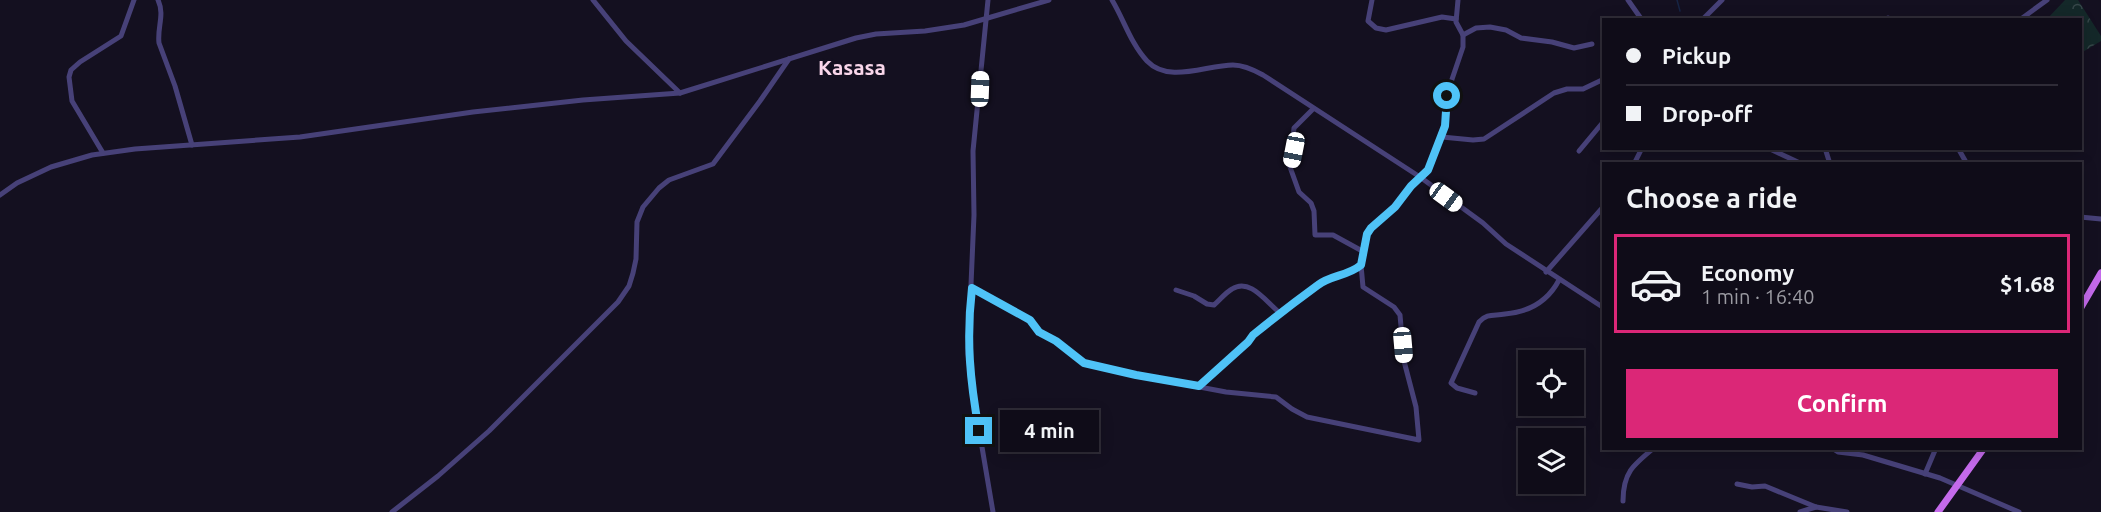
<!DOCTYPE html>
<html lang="en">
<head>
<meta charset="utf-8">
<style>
	:root { --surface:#0f0c18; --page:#181521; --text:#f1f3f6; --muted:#9b9ba2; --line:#2f2c37; --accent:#db2777 }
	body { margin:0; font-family:Ubuntu,sans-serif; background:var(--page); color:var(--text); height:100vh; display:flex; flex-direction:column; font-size:22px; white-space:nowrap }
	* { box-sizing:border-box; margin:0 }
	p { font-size:20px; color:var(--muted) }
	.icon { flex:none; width:33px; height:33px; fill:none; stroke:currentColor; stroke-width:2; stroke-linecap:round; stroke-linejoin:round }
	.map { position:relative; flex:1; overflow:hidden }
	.sheet { position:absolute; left:1602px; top:162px; width:480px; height:288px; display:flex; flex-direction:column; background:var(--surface); border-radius:0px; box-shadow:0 3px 15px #0003,0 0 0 2px var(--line) }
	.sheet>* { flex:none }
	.hud { position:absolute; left:1602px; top:18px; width:480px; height:132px; border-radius:0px; box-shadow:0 3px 15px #0003,0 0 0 2px var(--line); display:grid; align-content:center; height:132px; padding:0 24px; background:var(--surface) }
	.buttons { position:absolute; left:1518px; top:350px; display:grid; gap:12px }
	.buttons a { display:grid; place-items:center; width:66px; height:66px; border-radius:0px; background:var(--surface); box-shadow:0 3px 15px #0003,0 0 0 2px var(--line); font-size:30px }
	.end { position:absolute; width:27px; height:27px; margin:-14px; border:8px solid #4fc3f7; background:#111; box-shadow:0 0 0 3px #111 }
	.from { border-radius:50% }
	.bubble { position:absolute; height:42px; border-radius:0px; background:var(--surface); box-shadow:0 3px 15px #0003,0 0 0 2px var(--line); font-size:20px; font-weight:700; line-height:42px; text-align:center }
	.car { position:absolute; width:18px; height:36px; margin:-18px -9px; border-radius:8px; box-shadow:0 0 4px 2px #0007; background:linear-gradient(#fff 24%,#345 0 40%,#fff 0 76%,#345 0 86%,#fff 0) }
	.hud b { display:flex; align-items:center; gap:21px; height:57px; font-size:22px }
	.hud b+b { border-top:2px solid var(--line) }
	.hud i { width:15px; height:15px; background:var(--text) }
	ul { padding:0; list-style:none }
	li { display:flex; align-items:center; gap:18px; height:99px; margin:0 12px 9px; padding:0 12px; border:3px solid transparent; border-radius:0px }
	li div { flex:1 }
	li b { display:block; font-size:22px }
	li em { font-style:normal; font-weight:700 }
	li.selected { border-color:var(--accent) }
	li>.icon { width:54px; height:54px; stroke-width:1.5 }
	h2 { padding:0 24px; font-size:27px; line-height:72px }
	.primary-button { display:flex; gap:12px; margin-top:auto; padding:12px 24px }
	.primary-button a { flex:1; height:69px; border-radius:0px; background:var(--accent); color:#fff; font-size:24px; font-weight:700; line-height:69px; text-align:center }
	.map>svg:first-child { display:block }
	.forest { fill:url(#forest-crowns) }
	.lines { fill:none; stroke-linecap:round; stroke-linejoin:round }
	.stream { stroke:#162444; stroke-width:1.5 }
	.minor { stroke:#474178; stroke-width:5 }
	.major { stroke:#c46aeb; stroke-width:7 }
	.route { stroke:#4fc3f7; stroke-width:8 }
	.labels { text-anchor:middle; stroke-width:4.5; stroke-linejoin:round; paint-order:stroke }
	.quarter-label { font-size:21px; font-weight:bold; fill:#f9d6ea; stroke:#141020 }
</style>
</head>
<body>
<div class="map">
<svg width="2101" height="512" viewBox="0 0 2101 512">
	<defs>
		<pattern id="forest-crowns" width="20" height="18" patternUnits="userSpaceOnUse" patternTransform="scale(1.5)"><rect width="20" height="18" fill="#142829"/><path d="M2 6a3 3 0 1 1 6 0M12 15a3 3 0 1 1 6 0" fill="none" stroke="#364649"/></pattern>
	</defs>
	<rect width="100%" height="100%" fill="#141020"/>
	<polygon class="forest" points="2065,0 2078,0 2101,36 2101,41 2081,53 2080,20 2047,19"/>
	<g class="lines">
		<polyline class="stream" points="1677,0 1680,11"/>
		<g class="minor">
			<path d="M158 0C165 15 157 27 159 43L175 86 192 145"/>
			<polyline points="593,0 626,41 680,93"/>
			<polyline points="988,0 973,151 974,215 968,354 972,388 993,512"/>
			<path d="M1112 0C1124 20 1131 44 1147 61 1169 84 1206 65 1233 65 1244 65 1254 70 1263 75L1420 177 1483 223 1506 244 1604 308"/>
			<polyline points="1372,0 1368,21 1376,28 1386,30 1442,17 1456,19"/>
			<polyline points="1628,0 1642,20"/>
			<polyline points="2021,19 2047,0"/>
			<polyline points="1702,20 1722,0"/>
			<polyline points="1888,20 1888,18"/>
			<polyline points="1463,35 1476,28 1490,27 1506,30 1521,38 1552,42 1574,48 1592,44"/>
			<polyline points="1313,109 1294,128 1290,167 1299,192 1311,203 1314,211 1315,235 1333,235 1364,252"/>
			<polyline points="1442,137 1473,140 1484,139 1554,93 1567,89 1583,89 1604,79"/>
			<polyline points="1768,148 1802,164"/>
			<polyline points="1825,148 1830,164"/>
			<polyline points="1958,148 1967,164"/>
			<polyline points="1579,151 1604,121"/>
			<polyline points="103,153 72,101 69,77 71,70 80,62 121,36 134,0"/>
			<polyline points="1634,164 1642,148"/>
			<polyline points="0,195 17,183 51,167 92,155 135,149 300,137 473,112 583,100 680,93 856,38 876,34 925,31 964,25 1049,0"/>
			<polyline points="2080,217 2101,219"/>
			<polyline points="1546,272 1604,206"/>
			<polyline points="972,288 1030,320 1039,332 1056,341 1084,363 1136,375 1226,392 1276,397 1292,409 1307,417 1419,440 1416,407 1404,361 1400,315 1394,307 1363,287 1361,265 1367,234 1374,224 1395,207 1411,185 1427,173 1442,135 1446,116 1448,91 1463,47 1463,35 1456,22 1458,0"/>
			<path d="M1176 290 1194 296 1207 304 1214 305C1220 300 1225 293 1232 289 1250 277 1267 303 1280 313"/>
			<path d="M1199 386 1248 342 1253 335C1274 318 1296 301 1318 285 1331 275 1348 276 1361 265"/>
			<path d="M1475 393 1457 388 1451 383 1479 322C1487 313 1494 316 1505 314 1529 312 1548 301 1559 280"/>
			<polyline points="1832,448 1838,452 1863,455 1940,478 2019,512"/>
			<polyline points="1925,474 1936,448"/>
			<polyline points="1737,484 1752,487 1765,486 1816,507 1847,512"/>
			<path d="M1623 501C1623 473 1633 465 1654 448"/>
			<polyline points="392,512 438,476 489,431 618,302 629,286 633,273 636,259 637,222 643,207 659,188 669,180 713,164 760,101 789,59"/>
			<polyline points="1800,512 1816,507"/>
		</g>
		<g class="major">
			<polyline points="2080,309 2101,273"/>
			<polyline points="1938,512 1984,448"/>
		</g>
	</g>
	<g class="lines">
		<path class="route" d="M979 431C970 380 966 340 972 288L1030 320 1039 332 1056 341 1084 363 1136 375 1199 386 1248 342 1253 335C1274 318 1296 301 1318 285 1331 275 1348 276 1361 265L1367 234 1371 228 1395 207 1411 186 1428 170 1445 126 1447 96"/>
	</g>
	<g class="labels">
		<g class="quarter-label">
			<text x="852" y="75">Kasasa</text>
		</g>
	</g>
</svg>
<div class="buttons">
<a><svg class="icon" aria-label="locate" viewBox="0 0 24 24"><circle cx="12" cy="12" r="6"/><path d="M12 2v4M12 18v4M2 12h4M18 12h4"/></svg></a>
<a><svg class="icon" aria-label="layers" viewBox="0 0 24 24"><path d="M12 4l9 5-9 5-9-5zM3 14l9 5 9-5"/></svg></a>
</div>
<i class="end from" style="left:1447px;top:96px"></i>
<i class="end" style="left:979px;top:431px"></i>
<div class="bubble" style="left:1000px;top:410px;width:99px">4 min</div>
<i class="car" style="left:980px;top:89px;rotate:2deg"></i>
<i class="car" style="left:1294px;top:150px;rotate:191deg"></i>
<i class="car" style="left:1446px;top:197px;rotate:126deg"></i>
<i class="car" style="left:1403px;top:345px;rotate:175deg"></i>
<div class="hud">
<b><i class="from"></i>Pickup</b>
<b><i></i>Drop-off</b>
</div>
<section class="sheet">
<h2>Choose a ride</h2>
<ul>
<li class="selected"><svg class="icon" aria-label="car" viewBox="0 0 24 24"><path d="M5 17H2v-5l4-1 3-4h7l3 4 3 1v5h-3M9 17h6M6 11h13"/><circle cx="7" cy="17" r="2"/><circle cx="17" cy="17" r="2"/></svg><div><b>Economy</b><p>1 min · 16:40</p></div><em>$1.68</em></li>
</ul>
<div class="primary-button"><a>Confirm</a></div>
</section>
</div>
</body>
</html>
